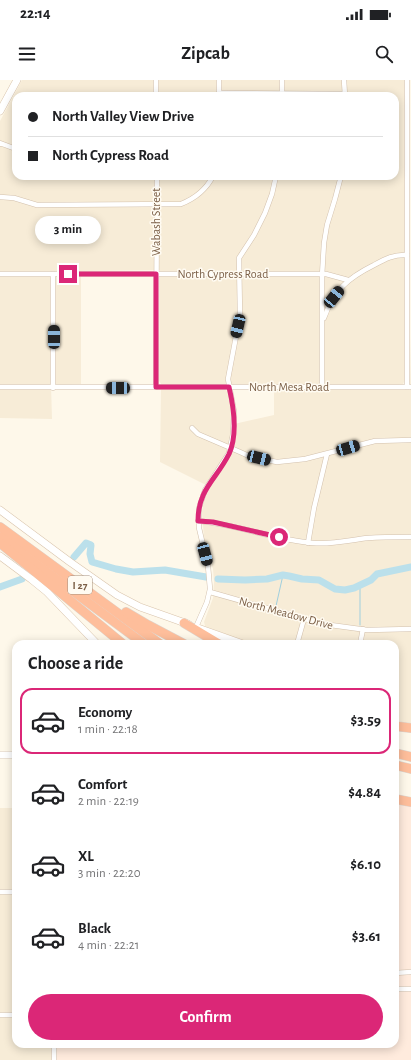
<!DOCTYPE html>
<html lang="en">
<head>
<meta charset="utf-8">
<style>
	:root { --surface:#fff; --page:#f2f2f2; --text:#202124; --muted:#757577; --line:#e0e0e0; --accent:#db2777 }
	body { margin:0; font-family:"Alegreya Sans",sans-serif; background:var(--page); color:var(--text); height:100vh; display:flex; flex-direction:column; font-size:15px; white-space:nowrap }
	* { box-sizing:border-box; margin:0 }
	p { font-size:13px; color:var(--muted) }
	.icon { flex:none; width:22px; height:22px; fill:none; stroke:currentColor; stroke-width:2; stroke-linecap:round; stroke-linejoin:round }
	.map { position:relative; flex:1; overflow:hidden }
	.details { position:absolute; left:12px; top:560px; width:387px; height:408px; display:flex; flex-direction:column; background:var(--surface); border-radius:12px; box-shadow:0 2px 10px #0003 }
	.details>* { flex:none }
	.banner { position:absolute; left:12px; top:12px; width:387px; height:88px; border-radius:12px; box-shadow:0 2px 10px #0003; display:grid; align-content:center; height:88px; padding:0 16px; background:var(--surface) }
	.end { position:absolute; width:18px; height:18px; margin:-9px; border:5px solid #db2777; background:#fff; box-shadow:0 0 0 2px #fff }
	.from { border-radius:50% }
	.bubble { position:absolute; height:28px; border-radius:14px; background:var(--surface); box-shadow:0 2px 10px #0003; font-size:13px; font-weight:700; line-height:28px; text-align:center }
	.car { position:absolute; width:12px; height:24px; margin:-12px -6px; border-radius:5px; box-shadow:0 0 3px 1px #0007; background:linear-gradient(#222 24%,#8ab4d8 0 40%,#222 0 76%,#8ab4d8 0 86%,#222 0) }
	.banner b { display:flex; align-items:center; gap:14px; height:38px; font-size:15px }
	.banner b+b { border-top:1px solid var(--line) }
	.banner i { width:10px; height:10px; background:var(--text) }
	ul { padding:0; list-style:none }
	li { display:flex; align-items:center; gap:12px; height:66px; margin:0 8px 6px; padding:0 8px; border:2px solid transparent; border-radius:12px }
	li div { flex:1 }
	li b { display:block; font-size:15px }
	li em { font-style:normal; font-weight:700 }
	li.current { border-color:var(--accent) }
	li>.icon { width:36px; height:36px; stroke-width:1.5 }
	h2 { padding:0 16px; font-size:18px; line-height:48px }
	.cta { display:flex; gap:8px; margin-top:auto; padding:8px 16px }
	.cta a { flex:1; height:46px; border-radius:24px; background:var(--accent); color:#fff; font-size:16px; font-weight:700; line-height:46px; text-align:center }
	.status { display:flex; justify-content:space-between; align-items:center; height:28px; padding:0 20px; background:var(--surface); direction:ltr }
	.status svg { height:11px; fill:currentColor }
	header { display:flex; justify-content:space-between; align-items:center; height:52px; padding:0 16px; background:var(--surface); font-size:18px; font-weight:700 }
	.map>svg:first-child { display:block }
	.residential { fill:#f7ecd7; fill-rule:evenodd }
	.commercial { fill:#ffebdd }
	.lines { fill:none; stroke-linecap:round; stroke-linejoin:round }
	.stream { stroke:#a0cfde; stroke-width:1 }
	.river { stroke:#bbe0eb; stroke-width:7 }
	.street-casing { stroke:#d3c1ad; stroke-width:5.5 }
	.secondary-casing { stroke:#d9c4ac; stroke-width:8 }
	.highway-casing { stroke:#ddd6d0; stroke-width:10 }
	.street { stroke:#fff; stroke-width:4.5 }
	.secondary { stroke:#fff; stroke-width:7 }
	.highway { stroke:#febe9b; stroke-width:9 }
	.route { stroke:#db2777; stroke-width:5 }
	.labels { text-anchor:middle; stroke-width:3; stroke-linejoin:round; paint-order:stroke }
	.shield { fill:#fffbf2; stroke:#a48f7c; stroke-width:1 }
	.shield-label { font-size:11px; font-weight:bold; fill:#7d6149 }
	.street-label { font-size:12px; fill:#7d6149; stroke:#fffbf2 }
</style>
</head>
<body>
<div class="status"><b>22:14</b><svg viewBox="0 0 49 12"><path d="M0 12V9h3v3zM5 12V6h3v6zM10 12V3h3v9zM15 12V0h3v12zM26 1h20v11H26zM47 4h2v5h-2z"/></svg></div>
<header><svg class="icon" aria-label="menu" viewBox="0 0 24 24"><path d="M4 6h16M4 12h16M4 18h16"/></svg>Zipcab<svg class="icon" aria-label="search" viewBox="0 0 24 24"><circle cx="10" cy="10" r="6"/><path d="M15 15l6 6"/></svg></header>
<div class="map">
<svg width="411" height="980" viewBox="0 0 411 980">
	<rect width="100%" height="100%" fill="#fef8ea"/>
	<g class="residential">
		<path d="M22 0H405V300L403 304 399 305H162L159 301 160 190 81 191V304L51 305 52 339 0 338V41ZM16 16H395V96H16Z"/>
		<polygon points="411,256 411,645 395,640 395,564 251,564 205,546 204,542 213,518 214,502 213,489 204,458 202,432 204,418 210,407 160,382 161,309 223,309 226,310 230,318 234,344 274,335 274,309 410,310"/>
		<polygon points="0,728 16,728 16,964 53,964 53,980 0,980"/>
	</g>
	<polygon class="commercial" points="395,723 411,726 411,980 57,980 57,964 395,964"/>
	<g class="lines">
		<g class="stream">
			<polyline points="360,506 360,545"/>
			<polyline points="276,526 283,495"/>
		</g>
		<g class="river">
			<polyline points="74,477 86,463 91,465 90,474 92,482 116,489 133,492 165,490 206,497"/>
			<polyline points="218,499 245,500 267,499 283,495 289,496 302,499 319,500 335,509 345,510 354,508 371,500 377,494 411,487"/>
			<polyline points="0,507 22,499"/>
		</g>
		<defs>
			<g id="street">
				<polyline points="156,0 156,16"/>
				<polyline points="282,0 282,16"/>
				<polyline points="344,0 345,16"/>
				<polyline points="407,0 407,307"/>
				<polyline points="219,13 345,14"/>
				<polyline points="219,14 219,0"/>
				<polyline points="0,64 0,63 16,69"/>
				<path d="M0 117 14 118 37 125 181 124C196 118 206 110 213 96"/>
				<polyline points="0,194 326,194 348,200"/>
				<polyline points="53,194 53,308"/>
				<path d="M324 238C334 210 348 198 374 185 385 179 394 174 407 175"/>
				<polyline points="0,307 411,307"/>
				<polyline points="156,307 157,96"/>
				<polyline points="322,307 322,196 324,163 327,145 335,119 341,96"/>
				<polyline points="192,348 198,354 240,372 251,377 277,382 305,379 375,361 411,360"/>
				<path d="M198 441C237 444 274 460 313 463 331 465 350 460 368 458 382 457 397 457 411 457"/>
				<polyline points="308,463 314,428 327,374"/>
				<polyline points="210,512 323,544 367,550 411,549"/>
				<polyline points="196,547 207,522 210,509 208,486 199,448 199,428 205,410 229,373 233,354 234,331 228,299 240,235 239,178 254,155 265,133 272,114 276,96"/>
				<polyline points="297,564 304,539"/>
				<polyline points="360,564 363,549"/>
				<polyline points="0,812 16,812"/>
				<polyline points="395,893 411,892"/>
				<polyline points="395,909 411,909"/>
				<polyline points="0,935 16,935"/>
				<polyline points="54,964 54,980"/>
			</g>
			<g id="secondary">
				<polyline points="0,31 17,0"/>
				<polyline points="0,430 70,482 117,515 140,527 188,544"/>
				<polyline points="0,476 31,499 47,512 97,564"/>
				<polyline points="198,548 243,564"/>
				<polyline points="0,675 16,675"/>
			</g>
			<g id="highway">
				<polyline points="0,447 160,564"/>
				<polyline points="0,457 144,564"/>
				<polyline points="0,463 123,564"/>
				<polyline points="126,532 148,545 184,564"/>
				<polyline points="184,543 219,564"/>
				<polyline points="395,646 411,648"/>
				<polyline points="395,673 411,677"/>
				<polyline points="395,685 411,689"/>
				<polyline points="395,719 411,722"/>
			</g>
		</defs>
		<use href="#street" class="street-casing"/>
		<use href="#secondary" class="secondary-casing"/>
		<use href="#highway" class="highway-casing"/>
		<use href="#street" class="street"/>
		<use href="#secondary" class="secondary"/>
		<use href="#highway" class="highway"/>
	</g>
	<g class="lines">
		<path class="route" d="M68 194H156V307H229C234 328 238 354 229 374 216 400 198 409 198 441L213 442 279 457"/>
	</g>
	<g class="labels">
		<rect class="shield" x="68" y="496" width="24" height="18" rx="3"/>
		<g class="shield-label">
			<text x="80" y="509">I 27</text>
		</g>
		<g class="street-label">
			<text transform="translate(156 142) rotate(-90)" y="4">Wabash Street</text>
			<text x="223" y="198">North Cypress Road</text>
			<text x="289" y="311">North Mesa Road</text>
			<text transform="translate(286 533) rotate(15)" y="4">North Meadow Drive</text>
		</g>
	</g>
</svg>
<i class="end from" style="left:279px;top:457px"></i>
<i class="end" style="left:68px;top:194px"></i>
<div class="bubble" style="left:35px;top:136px;width:66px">3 min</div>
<i class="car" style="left:334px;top:217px;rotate:39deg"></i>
<i class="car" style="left:238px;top:246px;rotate:193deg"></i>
<i class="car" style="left:54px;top:257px;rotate:0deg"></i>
<i class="car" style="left:118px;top:308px;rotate:271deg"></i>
<i class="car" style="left:348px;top:368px;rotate:74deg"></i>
<i class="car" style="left:259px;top:378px;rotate:104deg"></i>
<i class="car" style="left:205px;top:474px;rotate:165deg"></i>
<div class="banner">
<b><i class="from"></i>North Valley View Drive</b>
<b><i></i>North Cypress Road</b>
</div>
<section class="details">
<h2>Choose a ride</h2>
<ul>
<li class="current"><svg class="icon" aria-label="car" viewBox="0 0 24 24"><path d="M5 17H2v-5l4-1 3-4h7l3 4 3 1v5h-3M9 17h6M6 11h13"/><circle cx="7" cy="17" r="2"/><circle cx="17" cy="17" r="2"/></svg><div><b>Economy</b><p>1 min · 22:18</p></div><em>$3.59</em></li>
<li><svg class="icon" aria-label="car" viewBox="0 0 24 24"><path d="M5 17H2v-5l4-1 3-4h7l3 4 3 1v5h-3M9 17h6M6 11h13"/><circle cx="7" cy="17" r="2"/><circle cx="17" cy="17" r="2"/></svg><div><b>Comfort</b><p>2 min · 22:19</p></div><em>$4.84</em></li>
<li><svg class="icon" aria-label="car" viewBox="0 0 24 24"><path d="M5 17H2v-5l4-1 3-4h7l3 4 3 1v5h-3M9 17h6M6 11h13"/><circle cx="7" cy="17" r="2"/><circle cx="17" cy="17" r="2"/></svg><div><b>XL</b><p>3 min · 22:20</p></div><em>$6.10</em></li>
<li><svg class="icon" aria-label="car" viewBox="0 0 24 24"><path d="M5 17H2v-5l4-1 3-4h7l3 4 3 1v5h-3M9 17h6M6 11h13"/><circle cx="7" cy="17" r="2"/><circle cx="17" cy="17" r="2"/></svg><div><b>Black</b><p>4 min · 22:21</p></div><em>$3.61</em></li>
</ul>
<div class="cta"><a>Confirm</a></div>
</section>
</div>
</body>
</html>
